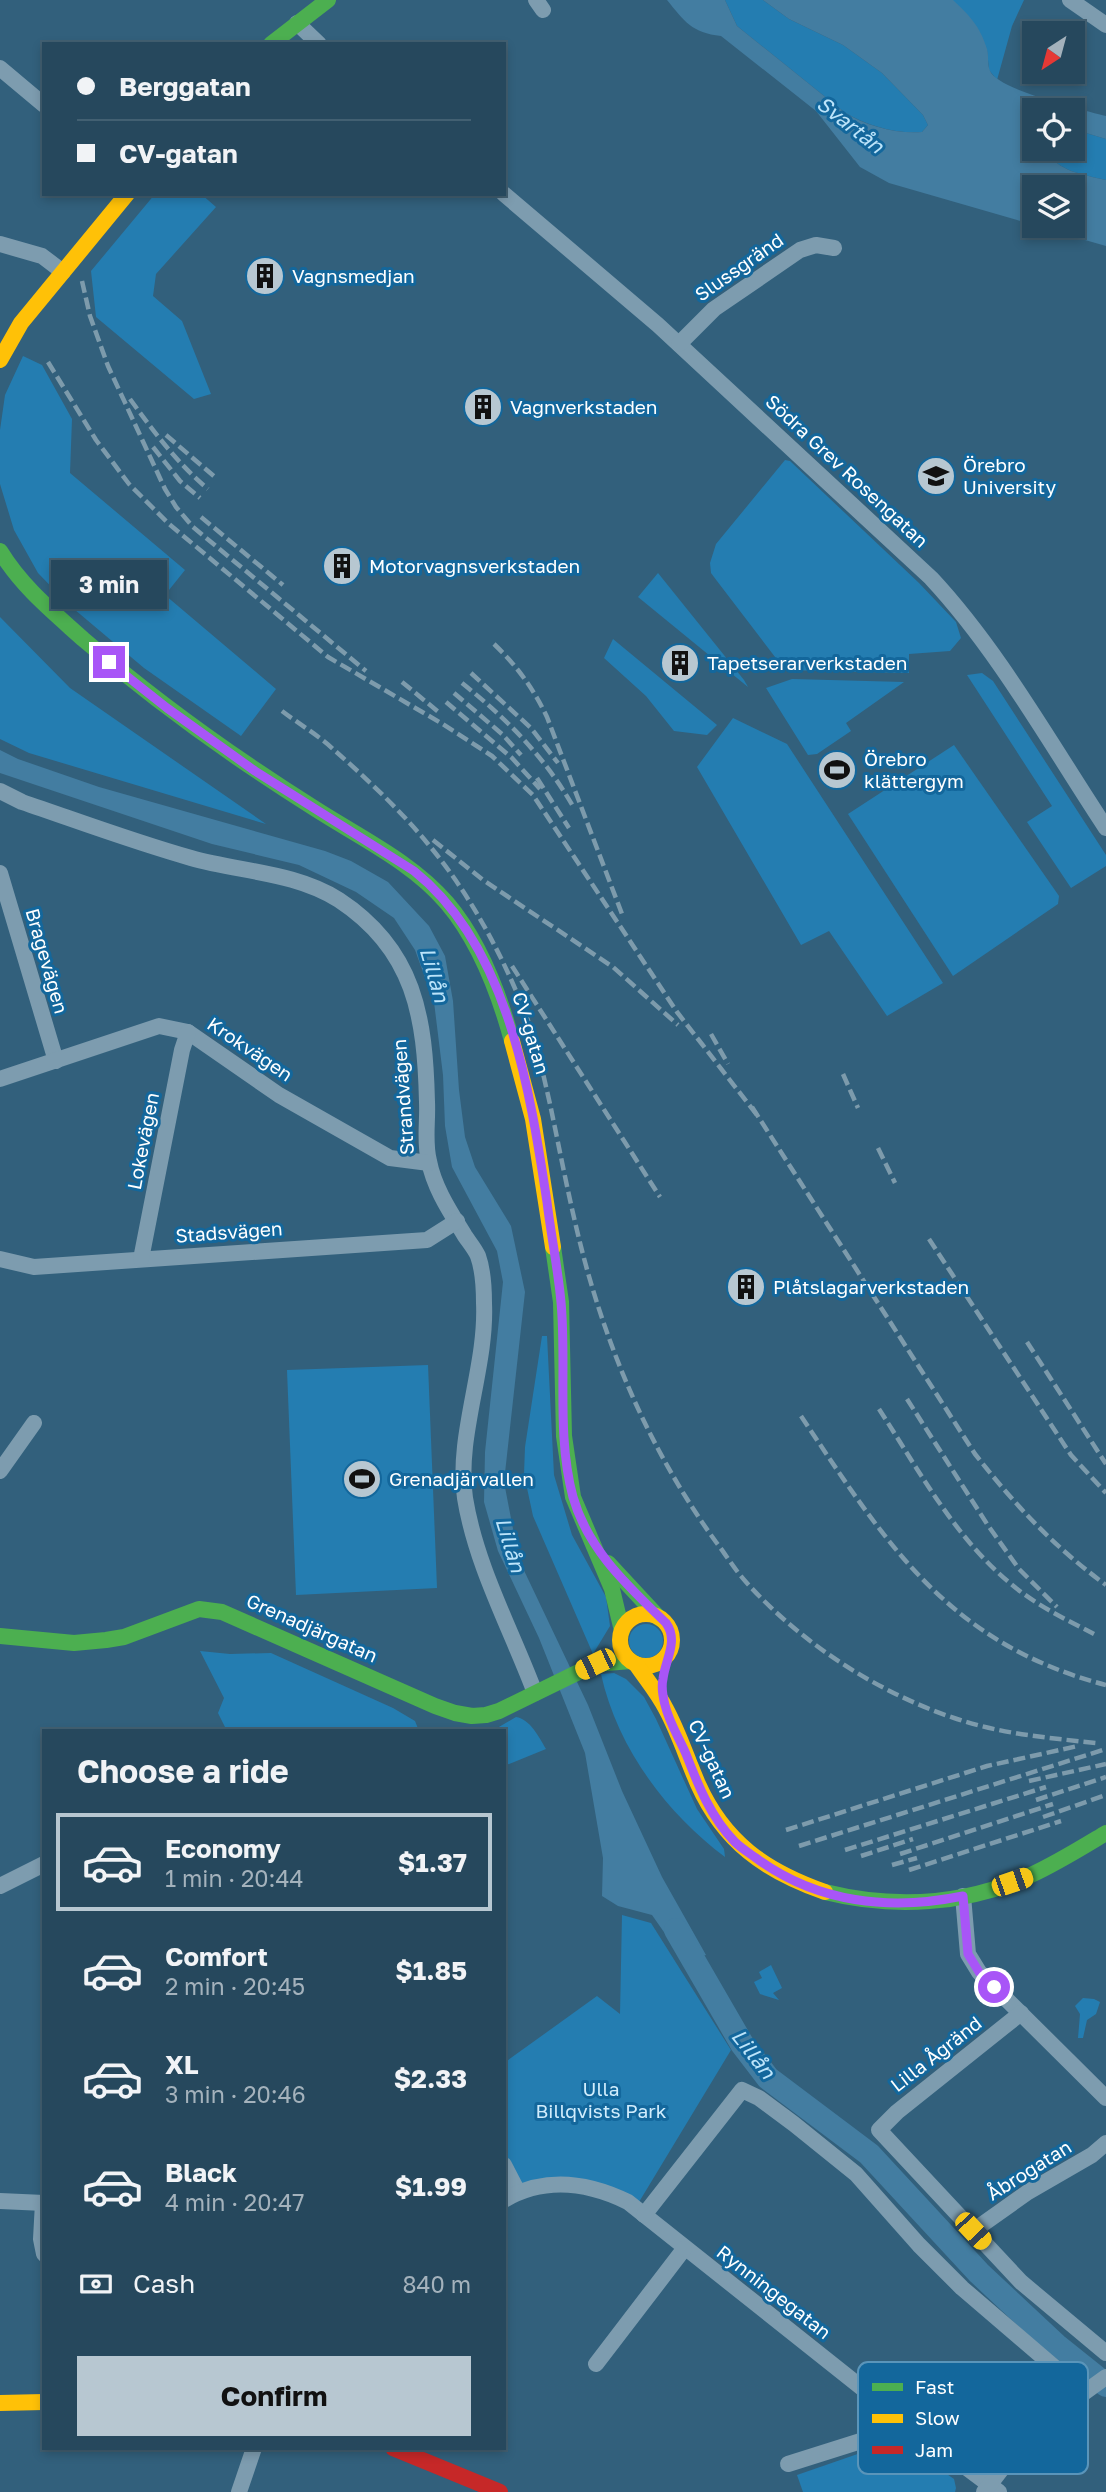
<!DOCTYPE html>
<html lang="en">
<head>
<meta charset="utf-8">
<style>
	:root { --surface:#26485d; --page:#2e4f63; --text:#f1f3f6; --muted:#a4b2bc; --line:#426072; --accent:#b7c7d1 }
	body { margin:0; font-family:"Golos Text",sans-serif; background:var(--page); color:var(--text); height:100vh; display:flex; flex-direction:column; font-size:26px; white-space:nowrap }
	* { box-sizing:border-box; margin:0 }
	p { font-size:23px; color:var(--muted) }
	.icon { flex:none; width:38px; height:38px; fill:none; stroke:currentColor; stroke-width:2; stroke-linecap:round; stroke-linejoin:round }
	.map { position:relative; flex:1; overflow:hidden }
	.drawer { position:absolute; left:42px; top:1729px; width:464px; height:721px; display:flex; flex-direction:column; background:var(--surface); border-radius:0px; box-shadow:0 4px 10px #0003,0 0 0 2px var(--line) }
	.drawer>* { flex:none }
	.guide { position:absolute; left:42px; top:42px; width:464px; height:154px; border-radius:0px; box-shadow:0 4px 10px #0003,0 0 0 2px var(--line); display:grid; align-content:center; height:154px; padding:0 35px; background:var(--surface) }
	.needle { width:46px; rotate:216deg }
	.fabs { position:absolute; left:1022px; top:21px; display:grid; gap:14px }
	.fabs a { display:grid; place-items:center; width:63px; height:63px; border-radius:0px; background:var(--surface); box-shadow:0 4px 10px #0003,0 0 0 2px var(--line); font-size:35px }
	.end { position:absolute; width:32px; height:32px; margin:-16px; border:9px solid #a855f7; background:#fff; box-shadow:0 0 0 4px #fff }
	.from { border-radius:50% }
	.bubble { position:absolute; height:49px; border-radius:0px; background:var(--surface); box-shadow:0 4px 10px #0003,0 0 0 2px var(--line); font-size:23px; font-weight:700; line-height:49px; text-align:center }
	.car { position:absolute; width:21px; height:42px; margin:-21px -10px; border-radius:9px; box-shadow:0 0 5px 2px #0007; background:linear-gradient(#f5c518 24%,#345 0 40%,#f5c518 0 76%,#345 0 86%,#f5c518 0) }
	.guide b { display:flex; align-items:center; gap:24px; height:66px; font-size:26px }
	.guide b+b { border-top:2px solid var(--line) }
	.guide i { width:18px; height:18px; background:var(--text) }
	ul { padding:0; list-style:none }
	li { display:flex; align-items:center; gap:21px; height:98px; margin:0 14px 10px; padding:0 21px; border:4px solid transparent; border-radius:0px }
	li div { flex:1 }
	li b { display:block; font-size:26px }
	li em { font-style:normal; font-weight:700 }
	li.on { border-color:var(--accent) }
	li>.icon { width:63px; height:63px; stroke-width:1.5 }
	h2 { padding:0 35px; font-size:32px; line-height:84px }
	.pay { display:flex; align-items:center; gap:18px; height:77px; padding:0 35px; font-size:26px }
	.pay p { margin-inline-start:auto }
	.cta { display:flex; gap:14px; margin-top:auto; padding:14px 35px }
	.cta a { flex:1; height:80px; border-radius:0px; background:var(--accent); color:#111; font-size:28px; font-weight:700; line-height:80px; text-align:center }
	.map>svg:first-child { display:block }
	.green { fill:#247db1 }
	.water { fill:#437da1 }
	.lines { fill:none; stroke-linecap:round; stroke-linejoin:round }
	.river { stroke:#437da1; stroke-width:24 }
	.street { stroke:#7d9caf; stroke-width:16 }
	.fast { stroke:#4caf50; stroke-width:16 }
	.slow { stroke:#ffc107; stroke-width:16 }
	.jam { stroke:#c62828; stroke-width:16 }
	.rail { stroke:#7d9bac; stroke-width:4.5; stroke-dasharray:12 5; stroke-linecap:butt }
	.route { stroke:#a855f7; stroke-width:9 }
	.labels { text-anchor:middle; stroke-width:6; stroke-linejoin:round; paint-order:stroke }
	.street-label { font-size:19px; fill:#fff; stroke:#13679c }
	.poi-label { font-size:19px; fill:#fff; stroke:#13679c; text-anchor:start }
	.park-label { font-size:19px; fill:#d1edfd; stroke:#13679c }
	.water-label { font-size:21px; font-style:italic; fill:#bce4fa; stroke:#13679c }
	.key { fill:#13679c; stroke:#5a95ba; stroke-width:2 }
	.key-label { font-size:19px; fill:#fff }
</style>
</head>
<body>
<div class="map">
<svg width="1106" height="2492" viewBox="0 0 1106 2492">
	<rect width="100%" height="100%" fill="#32607c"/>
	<g class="green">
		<path d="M725 0H763L789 19 843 45 882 73 923 115 928 125 922 132C896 134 867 126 844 112L737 26Z"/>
		<polygon points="952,0 1024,0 1012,26 997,80 989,70 987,50"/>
		<path d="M1073 129 1106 139V180C1081 174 1059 172 1044 149H1073Z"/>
		<polygon points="155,194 201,194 216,207 156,274 153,296 182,321 211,394 194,399 96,317 91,271"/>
		<polygon points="23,356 42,365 72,419 70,473 185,570 165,595 276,689 241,736 144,668 68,604 38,573 14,530 0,484 0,430 5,395"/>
		<polygon points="785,460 790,461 919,583 956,622 961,638 950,651 909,654 909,673 785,670 717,581 711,573 710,563 716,544"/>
		<polygon points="658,573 744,680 748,687 638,597"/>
		<polygon points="0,617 70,688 266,824 29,753 0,739"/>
		<polygon points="613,639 717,725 707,735 674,731 646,696 604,658"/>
		<polygon points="982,673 993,681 1106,855 1106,866 1071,888 1027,822 1052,806 967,675"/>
		<polygon points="792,679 904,682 846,723 851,731 817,754 808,755 766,688"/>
		<polygon points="733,718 787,744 943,983 887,1016 829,931 801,945 697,767"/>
		<polygon points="954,745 1059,896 1058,904 953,976 848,814"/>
		<polygon points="542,1336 547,1336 554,1475 572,1535 606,1597 610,1626 593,1654 533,1516 524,1474 525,1447"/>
		<polygon points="428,1365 437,1588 296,1595 287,1370"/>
		<circle cx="646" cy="1641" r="17"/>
		<polygon points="200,1651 230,1654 271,1653 393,1708 415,1721 419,1731 227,1731 218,1713 224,1698"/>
		<path d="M614 1673 626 1679 644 1697 656 1719 697 1809 724 1849 725 1857C666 1813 617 1747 601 1674Z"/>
		<path d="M516 1717C530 1719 539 1737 546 1749L504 1766V1731H492Z"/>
		<polygon points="622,1915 651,1923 731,2050 639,2202 517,2184 504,2166 504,2063 597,1996 620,2014"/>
		<polygon points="771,1965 782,1988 773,1993 779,2000 760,1994 754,1982 762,1978 759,1972"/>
		<polygon points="1083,1998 1094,1999 1100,2002 1096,2014 1087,2020 1083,2038 1078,2038 1080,2014 1075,2006"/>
		<polygon points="898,2440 954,2479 956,2488 955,2492 803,2492 797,2475"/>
	</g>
	<g class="water">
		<path d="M667 0H725L737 26 844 112C866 126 896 134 922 132L928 125 923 115 882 73 843 45 789 19 763 0H953C970 16 980 26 987 49 989 56 987 64 990 71 998 90 1084 110 1106 116V139L1073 129V110H1034V149H1044C1059 172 1081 174 1106 180V246L1036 226H1073V187H1034V225L889 183 860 167 816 111 721 36C692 33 684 21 667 0Z"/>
		<polygon points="0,750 18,759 99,787 325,851 351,861 388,882 429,926 445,956 453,1001 459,1090 465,1137 475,1167 511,1226 525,1292 504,1482 519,1560 588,1705 622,1791 662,1877 706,1955 691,1959 676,1940 666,1935 652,1915 618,1906 602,1896 603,1858 585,1753 539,1638 498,1551 484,1502 485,1452 503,1282 497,1251 452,1167 445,1126 443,1075 434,1002 415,950 394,918 356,892 299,865 212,844 0,773"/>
	</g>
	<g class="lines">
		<polyline class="river" points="676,1930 742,2044 768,2078 869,2154 979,2273 1056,2345 1106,2385"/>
		<g class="street">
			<polyline points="536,0 543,10"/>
			<polyline points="1070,0 1106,25"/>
			<polyline points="297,23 319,44"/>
			<polyline points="0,68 44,105"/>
			<path d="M504 194 658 325 931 578C999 651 1051 745 1106 828"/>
			<polyline points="0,244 42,256 63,272"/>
			<polyline points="679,344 714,309 800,250 816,245 834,248"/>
			<path d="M0 791 22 802C78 821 134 842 191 858 240 872 295 872 339 900 415 950 425 1017 427 1102 428 1122 424 1142 429 1161 434 1188 451 1213 465 1236 469 1242 475 1249 478 1256 483 1270 484 1288 484 1303 487 1367 456 1436 465 1498 476 1566 511 1629 535 1693"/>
			<polyline points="0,873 56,1061"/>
			<polyline points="0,1079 159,1026 188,1032 279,1095 390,1158 429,1163"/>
			<polyline points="0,1259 34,1267 427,1240 457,1221"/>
			<polyline points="141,1259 182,1050 188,1032"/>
			<polyline points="0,1471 34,1423"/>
			<polyline points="0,1886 44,1864"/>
			<polyline points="963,1896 968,1954 979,1972 1106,2098"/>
			<polyline points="1021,2013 897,2112 879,2130 1021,2282 1106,2353"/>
			<polyline points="504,2165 518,2192"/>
			<path d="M504 2200C545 2176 587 2182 628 2202L896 2415 999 2492"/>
			<polyline points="0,2201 44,2203"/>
			<polyline points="43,2203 41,2239 44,2254"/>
			<polyline points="644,2215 742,2090 759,2098 794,2124 856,2174 919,2245 962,2288 1067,2378 1067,2390 1062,2410"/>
			<polyline points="973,2231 1028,2192 1092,2155 1106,2143"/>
			<polyline points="596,2364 684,2249"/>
			<polyline points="788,2464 864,2440 875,2433 896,2415"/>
			<polyline points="239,2492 254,2448"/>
			<polyline points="984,2492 1031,2431 1106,2377"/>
		</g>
		<g class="fast">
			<polyline points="271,44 328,0"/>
			<path d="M0 551C22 587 52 611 83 639 155 701 233 757 314 808 359 837 412 862 447 903 480 942 499 993 512 1041"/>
			<polyline points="553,1247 561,1302 564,1436 573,1497 612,1589 622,1631"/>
			<polyline points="608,1563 659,1618"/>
			<polyline points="0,1636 74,1643 106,1640 124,1637 199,1609 222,1612 435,1706 455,1713 472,1716 486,1715 499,1711 595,1664 631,1661"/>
			<path d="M825 1892C894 1909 965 1905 1031 1875 1057 1863 1081 1848 1106 1833"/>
		</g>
		<g class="slow">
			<polyline points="0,360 21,323 127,194"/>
			<polyline points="512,1041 533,1119 553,1247"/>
			<circle cx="646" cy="1640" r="26"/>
			<path d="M636 1664C646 1679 658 1693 666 1709 679 1733 687 1759 698 1784 724 1842 765 1871 825 1892"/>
			<polyline points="0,2403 44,2402"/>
		</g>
		<polyline class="jam" points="393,2448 500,2492"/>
		<g class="rail">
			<polyline points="82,281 90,316 108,366 165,489 176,507 193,527 366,671"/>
			<polyline points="48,362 96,440 129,484 169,524 328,657 441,723 492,756 533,795 677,1012 757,1115"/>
			<path d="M130 399C154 432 177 463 208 489"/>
			<polyline points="166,435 216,478"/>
			<polyline points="153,447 180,481 200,498"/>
			<polyline points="201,517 283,585"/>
			<path d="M494 644C517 666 533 688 547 717L622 914"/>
			<polyline points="471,673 531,728 558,763"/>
			<polyline points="402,682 441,714"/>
			<path d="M462 683C507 719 545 757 574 808"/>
			<polyline points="454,693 502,734 521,755"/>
			<polyline points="446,702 512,758 540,789"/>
			<path d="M282 711C299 724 318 735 333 749 364 776 402 812 428 844 470 894 502 954 526 1015 537 1043 543 1074 550 1104 561 1156 571 1210 585 1262 612 1362 655 1458 716 1542 726 1555 735 1570 746 1582 802 1644 878 1693 957 1719 1002 1734 1049 1738 1096 1743"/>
			<polyline points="537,778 569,828"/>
			<polyline points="433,840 483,880 613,967 678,1025"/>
			<polyline points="512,966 660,1197"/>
			<polyline points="711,1034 728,1064"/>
			<polyline points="843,1074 858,1108"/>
			<path d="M752 1107 975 1454C1015 1505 1053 1546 1106 1585"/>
			<polyline points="878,1148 895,1183"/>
			<polyline points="929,1239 1071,1455 1106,1493"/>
			<polyline points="1027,1342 1106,1464"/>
			<polyline points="907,1399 987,1524 1019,1569 1057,1607"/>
			<path d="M879 1409C918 1469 955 1538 1011 1584 1036 1605 1065 1619 1094 1634"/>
			<path d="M801 1416C886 1543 948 1644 1106 1685"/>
			<polyline points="1029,1781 1106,1764"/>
			<polyline points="1036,1800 1106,1777"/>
			<polyline points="1043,1817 1106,1795"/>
			<polyline points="786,1830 987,1766 1078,1746"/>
			<polyline points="799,1846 1106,1749"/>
			<polyline points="845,1850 1046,1787"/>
			<polyline points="900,1854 1053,1804"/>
			<polyline points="861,1856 913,1839"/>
			<polyline points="892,1865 917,1858"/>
			<polyline points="909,1870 1061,1821"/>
		</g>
	</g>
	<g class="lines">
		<path class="route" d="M109 662 167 708 255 771 414 871C508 946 530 1090 547 1202 551 1235 558 1269 561 1302 567 1366 556 1434 573 1497 588 1550 628 1586 666 1623 679 1641 665 1660 663 1679 661 1687 663 1697 665 1705 669 1722 679 1738 686 1754 698 1785 711 1818 735 1842 741 1848 749 1853 756 1858 817 1903 890 1911 963 1896L968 1954 979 1972 994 1987"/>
	</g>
	<defs>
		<symbol id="building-disc" viewBox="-11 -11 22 22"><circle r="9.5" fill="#b7c7d1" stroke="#13679c"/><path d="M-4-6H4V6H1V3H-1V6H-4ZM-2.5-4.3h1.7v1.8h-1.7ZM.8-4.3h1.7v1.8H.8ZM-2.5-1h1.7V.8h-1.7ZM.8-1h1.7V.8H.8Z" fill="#111"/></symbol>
		<symbol id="university-disc" viewBox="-11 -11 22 22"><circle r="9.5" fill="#b7c7d1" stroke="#13679c"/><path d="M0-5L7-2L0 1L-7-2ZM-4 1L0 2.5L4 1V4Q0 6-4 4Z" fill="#111"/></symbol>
		<symbol id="stadium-disc" viewBox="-11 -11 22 22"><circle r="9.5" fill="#b7c7d1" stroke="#13679c"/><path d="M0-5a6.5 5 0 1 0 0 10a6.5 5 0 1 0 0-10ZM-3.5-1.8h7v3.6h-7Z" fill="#111"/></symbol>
	</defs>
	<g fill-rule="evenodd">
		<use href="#building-disc" x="243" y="254" width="44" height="44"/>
		<use href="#building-disc" x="461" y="385" width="44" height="44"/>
		<use href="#university-disc" x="914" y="454" width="44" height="44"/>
		<use href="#building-disc" x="320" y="544" width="44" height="44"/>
		<use href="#building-disc" x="658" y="641" width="44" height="44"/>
		<use href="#stadium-disc" x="815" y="748" width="44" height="44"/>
		<use href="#building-disc" x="724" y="1265" width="44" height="44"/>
		<use href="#stadium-disc" x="340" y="1457" width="44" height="44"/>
	</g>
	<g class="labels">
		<g class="street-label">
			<text transform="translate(739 267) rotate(-35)" y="7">Slussgränd</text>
			<text transform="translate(847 471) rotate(43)" y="7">Södra Grev Rosengatan</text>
			<text transform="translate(47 961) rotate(74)" y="7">Bragevägen</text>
			<text transform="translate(531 1033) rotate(73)" y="7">CV-gatan</text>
			<text transform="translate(250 1049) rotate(34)" y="7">Krokvägen</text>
			<text transform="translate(403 1097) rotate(-94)" y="7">Strandvägen</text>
			<text transform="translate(143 1141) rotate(-79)" y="7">Lokevägen</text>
			<text transform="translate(229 1232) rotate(-4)" y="7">Stadsvägen</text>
			<text transform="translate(312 1628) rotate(24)" y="7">Grenadjärgatan</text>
			<text transform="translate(712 1759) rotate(65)" y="7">CV-gatan</text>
			<text transform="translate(936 2054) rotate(-38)" y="7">Lilla Ågränd</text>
			<text transform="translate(1029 2170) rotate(-32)" y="7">Åbrogatan</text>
			<text transform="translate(774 2292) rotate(38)" y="7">Rynningegatan</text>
		</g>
		<g class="poi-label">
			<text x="292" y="283">Vagnsmedjan</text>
			<text x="510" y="414">Vagnverkstaden</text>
			<text x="963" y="472">Örebro<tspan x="963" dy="22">University</tspan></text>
			<text x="369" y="573">Motorvagnsverkstaden</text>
			<text x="707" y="670">Tapetserarverkstaden</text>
			<text x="864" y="766">Örebro<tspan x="864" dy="22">klättergym</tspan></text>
			<text x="773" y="1294">Plåtslagarverkstaden</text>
			<text x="389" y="1486">Grenadjärvallen</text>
		</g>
		<g class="park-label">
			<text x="601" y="2096">Ulla<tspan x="601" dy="22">Billqvists Park</tspan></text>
		</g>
		<g class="water-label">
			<text transform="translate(850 125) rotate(38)" y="7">Svartån</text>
			<text transform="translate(434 975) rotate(74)" y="7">Lillån</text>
			<text transform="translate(510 1545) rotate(73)" y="7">Lillån</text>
			<text transform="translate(753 2054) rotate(52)" y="7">Lillån</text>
		</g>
	</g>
	<rect x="858" y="2362" width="230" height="112" rx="10" class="key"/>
	<rect x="872" y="2383" width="31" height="8" fill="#4caf50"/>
	<rect x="872" y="2414" width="31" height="9" fill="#ffc107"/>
	<rect x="872" y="2446" width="31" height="8" fill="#c62828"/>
	<g class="key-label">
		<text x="915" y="2394">Fast</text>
		<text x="915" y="2425">Slow</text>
		<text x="915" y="2457">Jam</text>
	</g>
</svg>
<div class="fabs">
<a><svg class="needle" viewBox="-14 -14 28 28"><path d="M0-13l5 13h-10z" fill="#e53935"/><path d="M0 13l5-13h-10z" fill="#a4b2bc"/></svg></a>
<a><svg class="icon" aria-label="locate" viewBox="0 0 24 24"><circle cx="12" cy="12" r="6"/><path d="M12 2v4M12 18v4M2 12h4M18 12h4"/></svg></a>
<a><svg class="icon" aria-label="layers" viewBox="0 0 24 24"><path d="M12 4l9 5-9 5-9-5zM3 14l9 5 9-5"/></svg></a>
</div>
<i class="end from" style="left:994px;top:1987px"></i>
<i class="end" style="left:109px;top:662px"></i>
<div class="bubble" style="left:51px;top:560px;width:116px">3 min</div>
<i class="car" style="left:595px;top:1664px;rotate:244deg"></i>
<i class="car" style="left:1012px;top:1882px;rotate:71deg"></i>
<i class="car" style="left:973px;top:2231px;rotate:137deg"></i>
<div class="guide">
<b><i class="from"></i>Berggatan</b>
<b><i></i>CV-gatan</b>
</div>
<section class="drawer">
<h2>Choose a ride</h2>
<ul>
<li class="on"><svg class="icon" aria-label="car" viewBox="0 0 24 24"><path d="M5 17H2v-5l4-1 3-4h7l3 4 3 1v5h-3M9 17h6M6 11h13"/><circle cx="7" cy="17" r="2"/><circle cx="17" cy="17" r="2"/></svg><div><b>Economy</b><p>1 min · 20:44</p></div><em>$1.37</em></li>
<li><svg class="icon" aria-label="car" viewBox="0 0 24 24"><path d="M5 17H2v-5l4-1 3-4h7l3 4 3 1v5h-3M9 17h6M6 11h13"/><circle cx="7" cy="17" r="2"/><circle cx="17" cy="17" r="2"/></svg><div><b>Comfort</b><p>2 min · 20:45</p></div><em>$1.85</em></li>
<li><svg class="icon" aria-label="car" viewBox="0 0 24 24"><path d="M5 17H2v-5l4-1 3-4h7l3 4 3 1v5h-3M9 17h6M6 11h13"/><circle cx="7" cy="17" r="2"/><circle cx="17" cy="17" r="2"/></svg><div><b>XL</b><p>3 min · 20:46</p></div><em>$2.33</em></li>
<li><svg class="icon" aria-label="car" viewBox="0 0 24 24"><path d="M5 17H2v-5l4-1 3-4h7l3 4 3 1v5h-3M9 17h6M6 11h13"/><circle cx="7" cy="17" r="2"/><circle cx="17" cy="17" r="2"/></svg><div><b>Black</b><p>4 min · 20:47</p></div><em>$1.99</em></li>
</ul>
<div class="pay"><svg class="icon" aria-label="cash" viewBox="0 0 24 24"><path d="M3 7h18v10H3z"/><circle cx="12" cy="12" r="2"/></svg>Cash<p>840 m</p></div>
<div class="cta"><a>Confirm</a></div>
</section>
</div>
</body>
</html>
